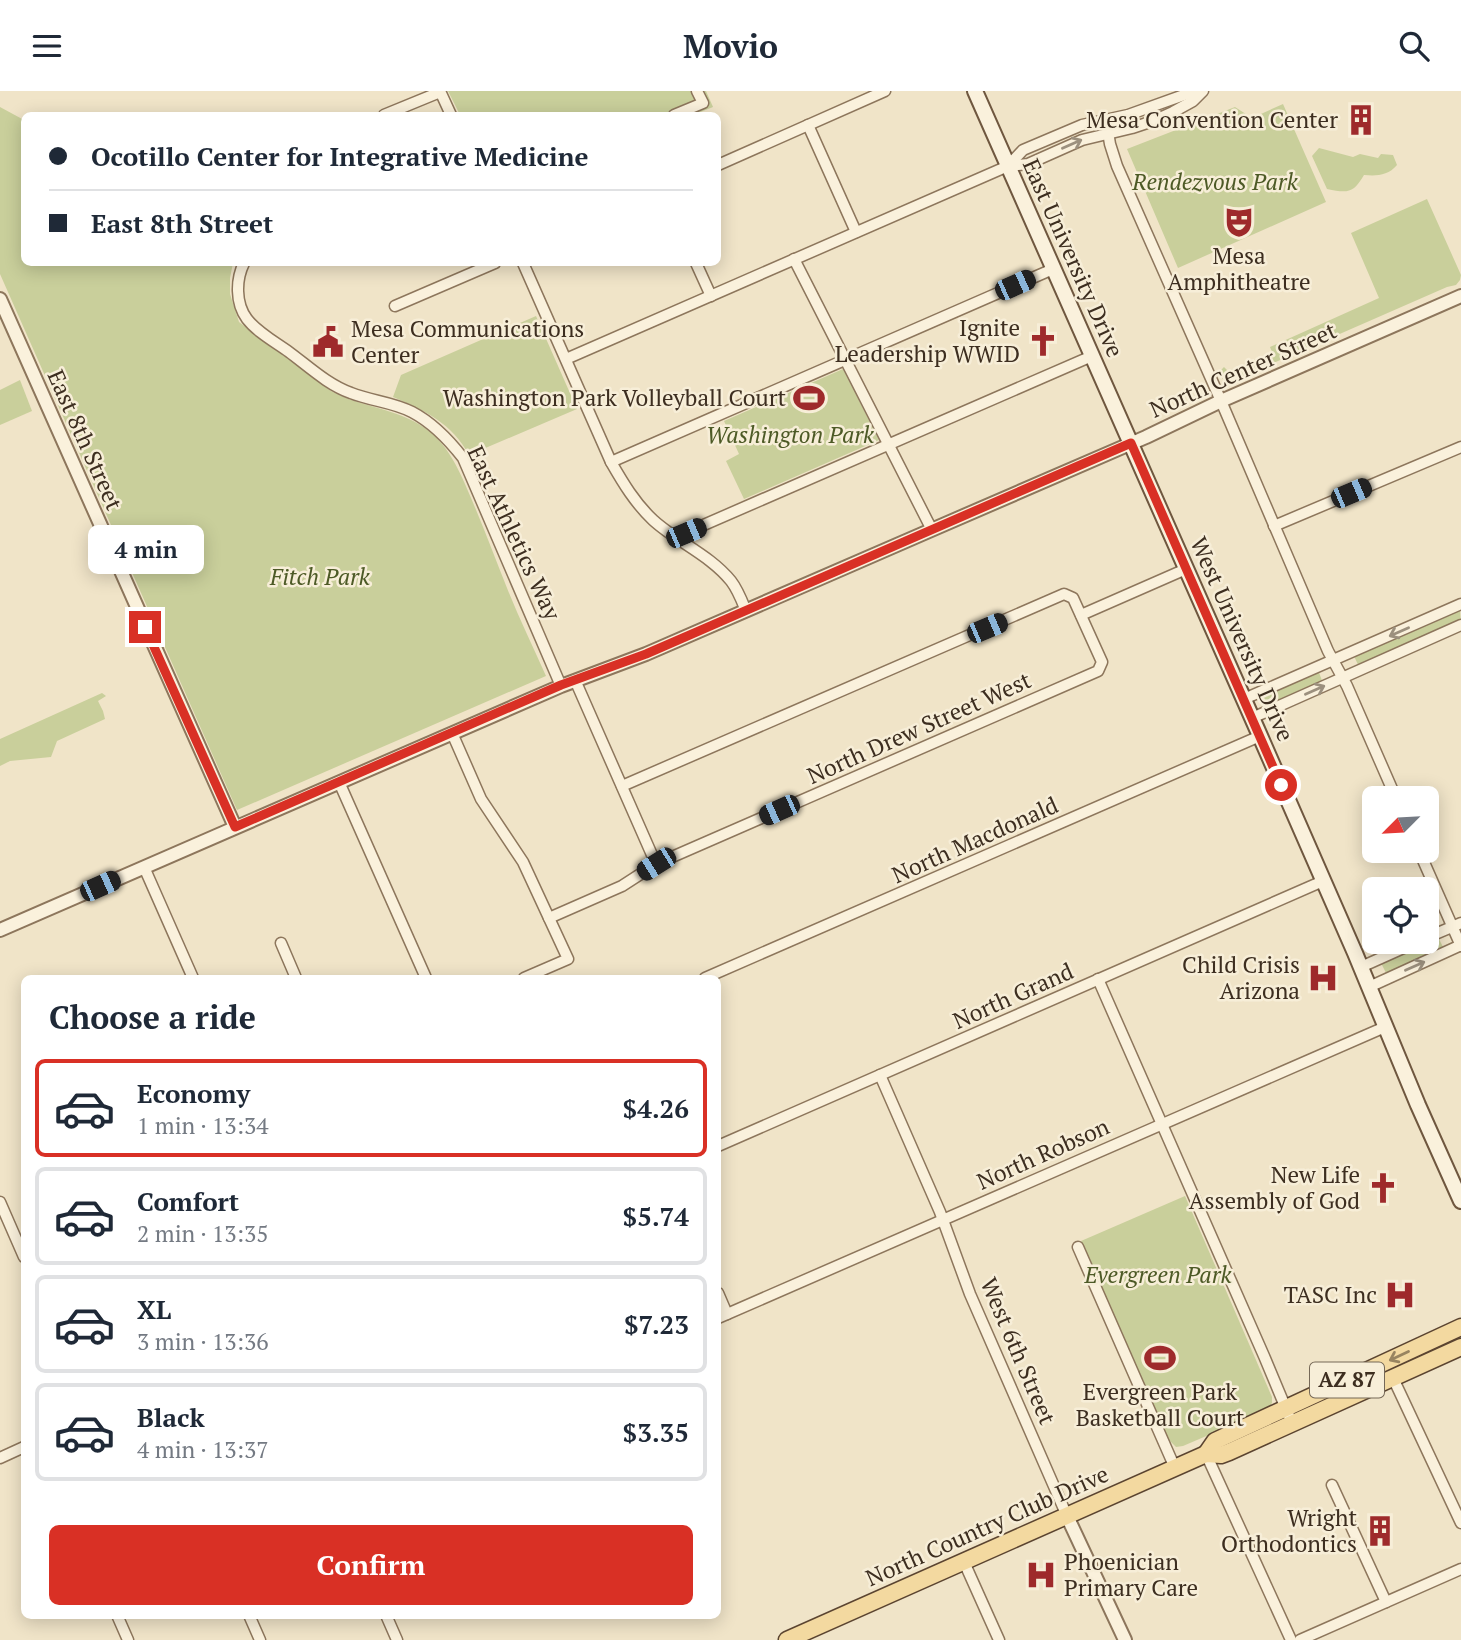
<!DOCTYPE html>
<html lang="en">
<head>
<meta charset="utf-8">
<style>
	:root { --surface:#fff; --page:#f2f2f3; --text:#1f2937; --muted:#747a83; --line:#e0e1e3; --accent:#d93025 }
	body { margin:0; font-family:"PT Serif",serif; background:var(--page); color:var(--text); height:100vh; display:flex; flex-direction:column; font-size:26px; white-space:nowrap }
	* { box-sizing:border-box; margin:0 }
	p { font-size:23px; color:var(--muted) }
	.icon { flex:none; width:38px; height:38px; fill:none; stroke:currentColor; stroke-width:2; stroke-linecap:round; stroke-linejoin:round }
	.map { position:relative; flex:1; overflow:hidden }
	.drawer { position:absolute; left:21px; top:884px; width:700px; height:644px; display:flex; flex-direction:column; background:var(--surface); border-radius:10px; box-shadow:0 4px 18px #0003 }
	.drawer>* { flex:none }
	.guide { position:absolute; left:21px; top:21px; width:700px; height:154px; border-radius:10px; box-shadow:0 4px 18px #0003; display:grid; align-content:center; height:154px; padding:0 28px; background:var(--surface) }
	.needle { width:46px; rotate:246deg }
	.buttons { position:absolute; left:1362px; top:695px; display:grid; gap:14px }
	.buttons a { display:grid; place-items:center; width:77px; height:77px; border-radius:10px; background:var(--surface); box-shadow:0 4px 18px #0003; font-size:35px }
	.end { position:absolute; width:32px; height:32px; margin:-16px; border:9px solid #d93025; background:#fff; box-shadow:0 0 0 4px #fff }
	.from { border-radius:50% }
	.bubble { position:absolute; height:49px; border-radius:10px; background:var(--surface); box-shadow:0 4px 18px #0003; font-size:23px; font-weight:600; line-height:49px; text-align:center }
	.car { position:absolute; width:21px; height:42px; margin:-21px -10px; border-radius:9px; box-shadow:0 0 5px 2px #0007; background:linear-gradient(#222 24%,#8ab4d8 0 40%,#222 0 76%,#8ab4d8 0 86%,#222 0) }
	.guide b { display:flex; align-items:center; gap:24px; height:66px; font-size:26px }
	.guide b+b { border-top:2px solid var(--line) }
	.guide i { width:18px; height:18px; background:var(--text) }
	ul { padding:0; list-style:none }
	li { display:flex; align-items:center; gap:21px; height:98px; margin:0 14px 10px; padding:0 14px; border:4px solid var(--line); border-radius:10px }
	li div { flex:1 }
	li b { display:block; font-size:26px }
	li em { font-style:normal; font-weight:600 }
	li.current { border-color:var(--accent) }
	li>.icon { width:63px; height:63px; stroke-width:1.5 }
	h2 { padding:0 28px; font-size:32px; line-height:84px }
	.cta { display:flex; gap:14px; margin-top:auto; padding:14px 28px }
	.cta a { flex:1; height:80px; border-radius:10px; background:var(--accent); color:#fff; font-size:28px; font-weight:600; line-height:80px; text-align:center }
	header { display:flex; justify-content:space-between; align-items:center; height:91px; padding:0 28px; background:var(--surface); font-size:32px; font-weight:600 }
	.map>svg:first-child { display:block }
	.green { fill:#c9cf9b }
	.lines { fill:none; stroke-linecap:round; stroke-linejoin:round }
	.minor-casing { stroke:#8d765c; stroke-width:13 }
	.tertiary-casing { stroke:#8d765c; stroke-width:16 }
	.secondary-casing { stroke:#6f573f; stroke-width:18 }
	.primary-casing { stroke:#5b4430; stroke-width:19 }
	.minor { stroke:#faf1dc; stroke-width:10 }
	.tertiary { stroke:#faf1dc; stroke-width:12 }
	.secondary { stroke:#faf1dc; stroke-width:14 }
	.primary { stroke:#f3d9a0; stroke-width:16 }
	.oneway { stroke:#9c907e }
	.oneway2 { stroke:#988460 }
	.route { stroke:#d93025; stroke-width:9 }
	.labels { text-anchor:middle; stroke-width:5; stroke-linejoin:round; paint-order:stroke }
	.shield { fill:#f7eed8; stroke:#756857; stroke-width:2 }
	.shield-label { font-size:21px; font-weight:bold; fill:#3d2e20 }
	.poi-label { font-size:23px; fill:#3d2e20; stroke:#f7eed8; text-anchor:end }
	.park-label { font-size:23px; font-style:italic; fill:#4d5a26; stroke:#f7eed8 }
	.street-label { font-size:23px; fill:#3d2e20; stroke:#f7eed8 }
</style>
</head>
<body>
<header><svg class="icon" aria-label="menu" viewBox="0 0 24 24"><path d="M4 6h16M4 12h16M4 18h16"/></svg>Movio<svg class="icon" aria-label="search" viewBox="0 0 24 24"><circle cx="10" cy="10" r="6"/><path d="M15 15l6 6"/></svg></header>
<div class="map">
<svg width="1461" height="1549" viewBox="0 0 1461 1549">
	<rect width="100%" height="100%" fill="#f0e4c8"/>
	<g class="green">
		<polygon points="448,0 706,0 713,16 693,24 460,24"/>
		<polygon points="1283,13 1326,111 1178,177 1127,58 1235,16 1252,27"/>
		<path d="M0 16 24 29V172H233L230 187V203L239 231 331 300C360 316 396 317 425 337 449 354 460 381 471 407 484 437 495 467 507 497 519 527 533 556 546 585L237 719 0 183Z"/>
		<path d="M1319 57 1353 66 1360 63 1378 67 1381 63 1393 64 1397 74C1388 85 1376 85 1364 84 1353 103 1347 102 1327 98L1312 65Z"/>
		<path d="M1427 108 1461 184 1460 189 1456 194 1447 196 1262 277C1251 288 1230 299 1219 284L1221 279 1224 276 1228 280 1272 261 1270 256 1379 207 1351 142Z"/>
		<path d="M536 225 577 318 469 364C452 332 425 320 393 306L401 284Z"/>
		<polygon points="843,278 879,349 744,408 726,370 739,363 724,330"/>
		<polygon points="20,289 32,320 0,334 0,299"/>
		<polygon points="1460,518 1461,532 1359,576 1354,565"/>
		<polygon points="1318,579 1323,592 1268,615 1263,604"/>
		<polygon points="102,602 106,605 98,610 103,620 105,628 57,650 51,666 10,670 0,675 0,648"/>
		<polygon points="1438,846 1443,856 1442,859 1386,882 1381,872"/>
		<polygon points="1185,1105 1272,1306 1272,1312 1267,1319 1183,1355 1176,1356 1169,1349 1081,1150"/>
	</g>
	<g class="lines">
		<defs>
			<g id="minor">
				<polyline points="440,0 451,24"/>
				<polyline points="384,24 440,1"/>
				<polyline points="674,24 703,12 697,0"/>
				<polyline points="1106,29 1110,53 1117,75 1221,310 1328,560 1347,595 1396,707"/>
				<polyline points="808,34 856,141"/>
				<polyline points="718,74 885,0"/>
				<polyline points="1008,75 1023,59 1082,34 1128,24 1195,0"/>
				<polyline points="794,168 932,439"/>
				<path d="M244 172C236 188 235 212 247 228 257 241 275 251 289 261 308 275 328 294 351 302 371 310 393 311 412 321 433 332 449 349 463 367L561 595"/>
				<path d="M523 172 611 371C623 392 635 412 653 429 677 451 710 464 731 490 738 499 742 510 746 520"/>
				<polyline points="696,172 711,205"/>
				<polyline points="395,215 495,172"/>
				<polyline points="566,268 1008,75 1028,73 1082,49 1132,37 1153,30 1173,21 1193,10 1203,0"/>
				<polyline points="611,371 1053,178"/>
				<polyline points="1274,435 1461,356"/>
				<polyline points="676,446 1092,265"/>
				<polyline points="1081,524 1186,478"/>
				<polyline points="575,589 656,773"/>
				<polyline points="1244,608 1461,513"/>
				<polyline points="1252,627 1461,534"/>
				<polyline points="452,642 481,708 523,771 568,868 524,887"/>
				<polyline points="339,691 426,887"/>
				<polyline points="1419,760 1461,855"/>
				<polyline points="144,776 193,887"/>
				<polyline points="549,827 622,795 656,773 1098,580 1102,571 1073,507 1064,503 622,695"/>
				<polyline points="1426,847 1461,832"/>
				<polyline points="281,852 296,887"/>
				<polyline points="1361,876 1419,850"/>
				<polyline points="705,887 1260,645"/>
				<polyline points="1098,888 1264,1265 1292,1332"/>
				<polyline points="1369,896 1461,854"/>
				<polyline points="880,984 940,1121 970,1203 1067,1425"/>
				<polyline points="718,1055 1323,790"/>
				<polyline points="0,1111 24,1166"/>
				<polyline points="1078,1156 1175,1377"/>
				<polyline points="718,1202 727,1223"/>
				<polyline points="718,1227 1385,936"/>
				<polyline points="1393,1287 1461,1432"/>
				<polyline points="1206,1363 1291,1549"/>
				<polyline points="0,1367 24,1356"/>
				<polyline points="1332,1394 1386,1511"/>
				<polyline points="964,1471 999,1549"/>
				<polyline points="117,1524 128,1549"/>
				<polyline points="249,1524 260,1549"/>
				<polyline points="386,1524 397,1549"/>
				<polyline points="1300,1549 1461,1478"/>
			</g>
			<g id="tertiary">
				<polyline points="0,208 235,736"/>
				<polyline points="0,839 561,595 646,563 929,440 1146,346 1221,310 1461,205"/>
				<polyline points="1067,1425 1125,1549"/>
			</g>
			<polyline id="secondary" points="975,0 1257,638 1355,862 1418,1014 1461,1110"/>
			<g id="primary">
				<polyline points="1206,1363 1215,1350 1461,1236"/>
				<polyline points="787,1549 1206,1363 1221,1364 1229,1361 1461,1256"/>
			</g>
		</defs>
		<use href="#minor" class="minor-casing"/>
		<use href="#tertiary" class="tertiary-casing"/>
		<use href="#secondary" class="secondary-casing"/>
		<use href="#primary" class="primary-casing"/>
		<use href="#minor" class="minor"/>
		<use href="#tertiary" class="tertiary"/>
		<use href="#secondary" class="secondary"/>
		<use href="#primary" class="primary"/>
	</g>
	<defs><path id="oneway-shaft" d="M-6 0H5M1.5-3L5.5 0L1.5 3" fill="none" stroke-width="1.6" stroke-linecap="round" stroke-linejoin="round" transform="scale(1.75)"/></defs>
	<g class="oneway">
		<use href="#oneway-shaft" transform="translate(1072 53) rotate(-24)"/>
		<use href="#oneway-shaft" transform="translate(1399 541) rotate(156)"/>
		<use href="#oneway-shaft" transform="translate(1315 599) rotate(-24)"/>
		<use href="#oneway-shaft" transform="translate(1415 875) rotate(-24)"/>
	</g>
	<use class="oneway2" href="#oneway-shaft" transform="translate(1399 1265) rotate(155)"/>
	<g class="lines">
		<polyline class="route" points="145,536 235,736 561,594 646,563 1131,352 1281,694"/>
	</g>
	<defs>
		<symbol id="building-bare" viewBox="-9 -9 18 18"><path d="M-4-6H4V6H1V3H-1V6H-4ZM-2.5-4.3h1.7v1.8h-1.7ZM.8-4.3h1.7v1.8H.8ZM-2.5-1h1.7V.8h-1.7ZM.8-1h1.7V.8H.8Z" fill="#9e2a2b" stroke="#f7eed8" stroke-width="2.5" paint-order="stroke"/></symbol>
		<symbol id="theatre-bare" viewBox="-9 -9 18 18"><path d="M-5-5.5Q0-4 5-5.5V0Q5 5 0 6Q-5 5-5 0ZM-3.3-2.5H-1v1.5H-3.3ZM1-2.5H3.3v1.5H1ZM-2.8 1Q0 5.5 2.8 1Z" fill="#9e2a2b" stroke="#f7eed8" stroke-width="2.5" paint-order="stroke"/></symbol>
		<symbol id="church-bare" viewBox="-9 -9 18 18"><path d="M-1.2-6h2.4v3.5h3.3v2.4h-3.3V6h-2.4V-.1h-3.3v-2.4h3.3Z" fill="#9e2a2b" stroke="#f7eed8" stroke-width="2.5" paint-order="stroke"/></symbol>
		<symbol id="civic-bare" viewBox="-9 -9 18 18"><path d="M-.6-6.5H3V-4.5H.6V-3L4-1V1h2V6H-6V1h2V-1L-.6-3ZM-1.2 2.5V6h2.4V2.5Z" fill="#9e2a2b" stroke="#f7eed8" stroke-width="2.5" paint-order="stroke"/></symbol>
		<symbol id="stadium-bare" viewBox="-9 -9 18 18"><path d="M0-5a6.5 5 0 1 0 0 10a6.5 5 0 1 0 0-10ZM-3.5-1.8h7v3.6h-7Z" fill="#9e2a2b" stroke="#f7eed8" stroke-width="2.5" paint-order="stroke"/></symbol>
		<symbol id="hospital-bare" viewBox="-9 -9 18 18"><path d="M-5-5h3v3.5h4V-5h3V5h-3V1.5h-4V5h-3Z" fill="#9e2a2b" stroke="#f7eed8" stroke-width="2.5" paint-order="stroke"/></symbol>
	</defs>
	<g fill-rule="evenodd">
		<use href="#building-bare" x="1339" y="7" width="44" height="44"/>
		<use href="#theatre-bare" x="1217" y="109" width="44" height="44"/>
		<use href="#church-bare" x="1021" y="228" width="44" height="44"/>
		<use href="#civic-bare" x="306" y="229" width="44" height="44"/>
		<use href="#stadium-bare" x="787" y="285" width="44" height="44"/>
		<use href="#hospital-bare" x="1301" y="865" width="44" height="44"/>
		<use href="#church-bare" x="1361" y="1075" width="44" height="44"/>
		<use href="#hospital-bare" x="1378" y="1182" width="44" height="44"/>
		<use href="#stadium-bare" x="1138" y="1245" width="44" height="44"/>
		<use href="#building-bare" x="1358" y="1418" width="44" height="44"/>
		<use href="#hospital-bare" x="1019" y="1462" width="44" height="44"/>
	</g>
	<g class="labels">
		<rect class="shield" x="1310" y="1271.5" width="74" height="35" rx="5"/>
		<g class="shield-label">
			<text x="1347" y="1296">AZ 87</text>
		</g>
		<g class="poi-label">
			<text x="1338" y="37">Mesa Convention Center</text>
			<text x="1239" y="173" text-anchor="middle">Mesa<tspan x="1239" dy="26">Amphitheatre</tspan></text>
			<text x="1020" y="245">Ignite<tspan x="1020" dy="26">Leadership WWID</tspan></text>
			<text x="351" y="246" text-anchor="start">Mesa Communications<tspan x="351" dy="26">Center</tspan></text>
			<text x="786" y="315">Washington Park Volleyball Court</text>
			<text x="1300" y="882">Child Crisis<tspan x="1300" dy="26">Arizona</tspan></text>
			<text x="1360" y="1092">New Life<tspan x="1360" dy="26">Assembly of God</tspan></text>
			<text x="1377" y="1212">TASC Inc</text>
			<text x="1160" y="1309" text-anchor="middle">Evergreen Park<tspan x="1160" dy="26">Basketball Court</tspan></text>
			<text x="1357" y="1435">Wright<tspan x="1357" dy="26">Orthodontics</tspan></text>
			<text x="1064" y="1479" text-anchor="start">Phoenician<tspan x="1064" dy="26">Primary Care</tspan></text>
		</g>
		<g class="park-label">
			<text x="1215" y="99">Rendezvous Park</text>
			<text x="790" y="352">Washington Park</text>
			<text x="320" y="494">Fitch Park</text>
			<text x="1158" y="1192">Evergreen Park</text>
		</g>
		<g class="street-label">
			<text transform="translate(1073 167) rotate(66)" y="8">East University Drive</text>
			<text transform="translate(1243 279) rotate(-24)" y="8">North Center Street</text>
			<text transform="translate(85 349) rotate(66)" y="8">East 8th Street</text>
			<text transform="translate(514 442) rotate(65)" y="8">East Athletics Way</text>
			<text transform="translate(1242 548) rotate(66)" y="8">West University Drive</text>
			<text transform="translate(919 637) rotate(-24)" y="8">North Drew Street West</text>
			<text transform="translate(975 749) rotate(-24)" y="8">North Macdonald</text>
			<text transform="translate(1013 905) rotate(-24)" y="8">North Grand</text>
			<text transform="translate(1043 1063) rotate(-24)" y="8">North Robson</text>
			<text transform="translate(1018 1260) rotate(67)" y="8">West 6th Street</text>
			<text transform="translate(987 1435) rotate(-24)" y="8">North Country Club Drive</text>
		</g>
	</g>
</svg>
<div class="buttons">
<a><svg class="needle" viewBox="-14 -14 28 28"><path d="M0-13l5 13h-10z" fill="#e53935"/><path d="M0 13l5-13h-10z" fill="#747a83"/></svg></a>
<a><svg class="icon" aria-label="locate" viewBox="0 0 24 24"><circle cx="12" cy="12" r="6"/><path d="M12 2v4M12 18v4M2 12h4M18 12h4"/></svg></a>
</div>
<i class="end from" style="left:1281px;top:694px"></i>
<i class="end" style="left:145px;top:536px"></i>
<div class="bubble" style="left:88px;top:434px;width:116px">4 min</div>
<i class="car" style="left:1015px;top:194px;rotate:66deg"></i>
<i class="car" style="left:1351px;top:402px;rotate:67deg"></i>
<i class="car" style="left:686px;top:442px;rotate:67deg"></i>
<i class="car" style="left:987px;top:537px;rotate:67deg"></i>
<i class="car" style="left:779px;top:719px;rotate:246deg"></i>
<i class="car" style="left:656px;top:773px;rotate:238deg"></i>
<i class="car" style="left:100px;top:795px;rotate:66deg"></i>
<div class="guide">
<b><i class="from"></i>Ocotillo Center for Integrative Medicine</b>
<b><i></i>East 8th Street</b>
</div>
<section class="drawer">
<h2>Choose a ride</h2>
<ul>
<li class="current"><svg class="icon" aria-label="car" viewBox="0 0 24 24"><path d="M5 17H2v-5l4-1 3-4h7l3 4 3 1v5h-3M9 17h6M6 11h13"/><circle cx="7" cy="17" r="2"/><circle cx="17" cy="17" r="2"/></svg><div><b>Economy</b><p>1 min · 13:34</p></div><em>$4.26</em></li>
<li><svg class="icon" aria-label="car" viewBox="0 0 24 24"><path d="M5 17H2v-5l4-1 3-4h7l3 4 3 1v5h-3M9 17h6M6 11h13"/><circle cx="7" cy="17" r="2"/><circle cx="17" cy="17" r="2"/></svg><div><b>Comfort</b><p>2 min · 13:35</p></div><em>$5.74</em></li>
<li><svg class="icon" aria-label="car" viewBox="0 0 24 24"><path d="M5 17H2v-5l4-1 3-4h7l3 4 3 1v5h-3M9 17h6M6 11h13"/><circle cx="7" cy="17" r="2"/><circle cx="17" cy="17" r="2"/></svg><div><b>XL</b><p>3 min · 13:36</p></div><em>$7.23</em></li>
<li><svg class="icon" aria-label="car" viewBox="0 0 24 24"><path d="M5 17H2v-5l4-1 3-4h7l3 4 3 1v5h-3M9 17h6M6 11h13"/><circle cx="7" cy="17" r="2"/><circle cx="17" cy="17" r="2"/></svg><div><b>Black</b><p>4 min · 13:37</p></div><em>$3.35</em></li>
</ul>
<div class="cta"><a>Confirm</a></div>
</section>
</div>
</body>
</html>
